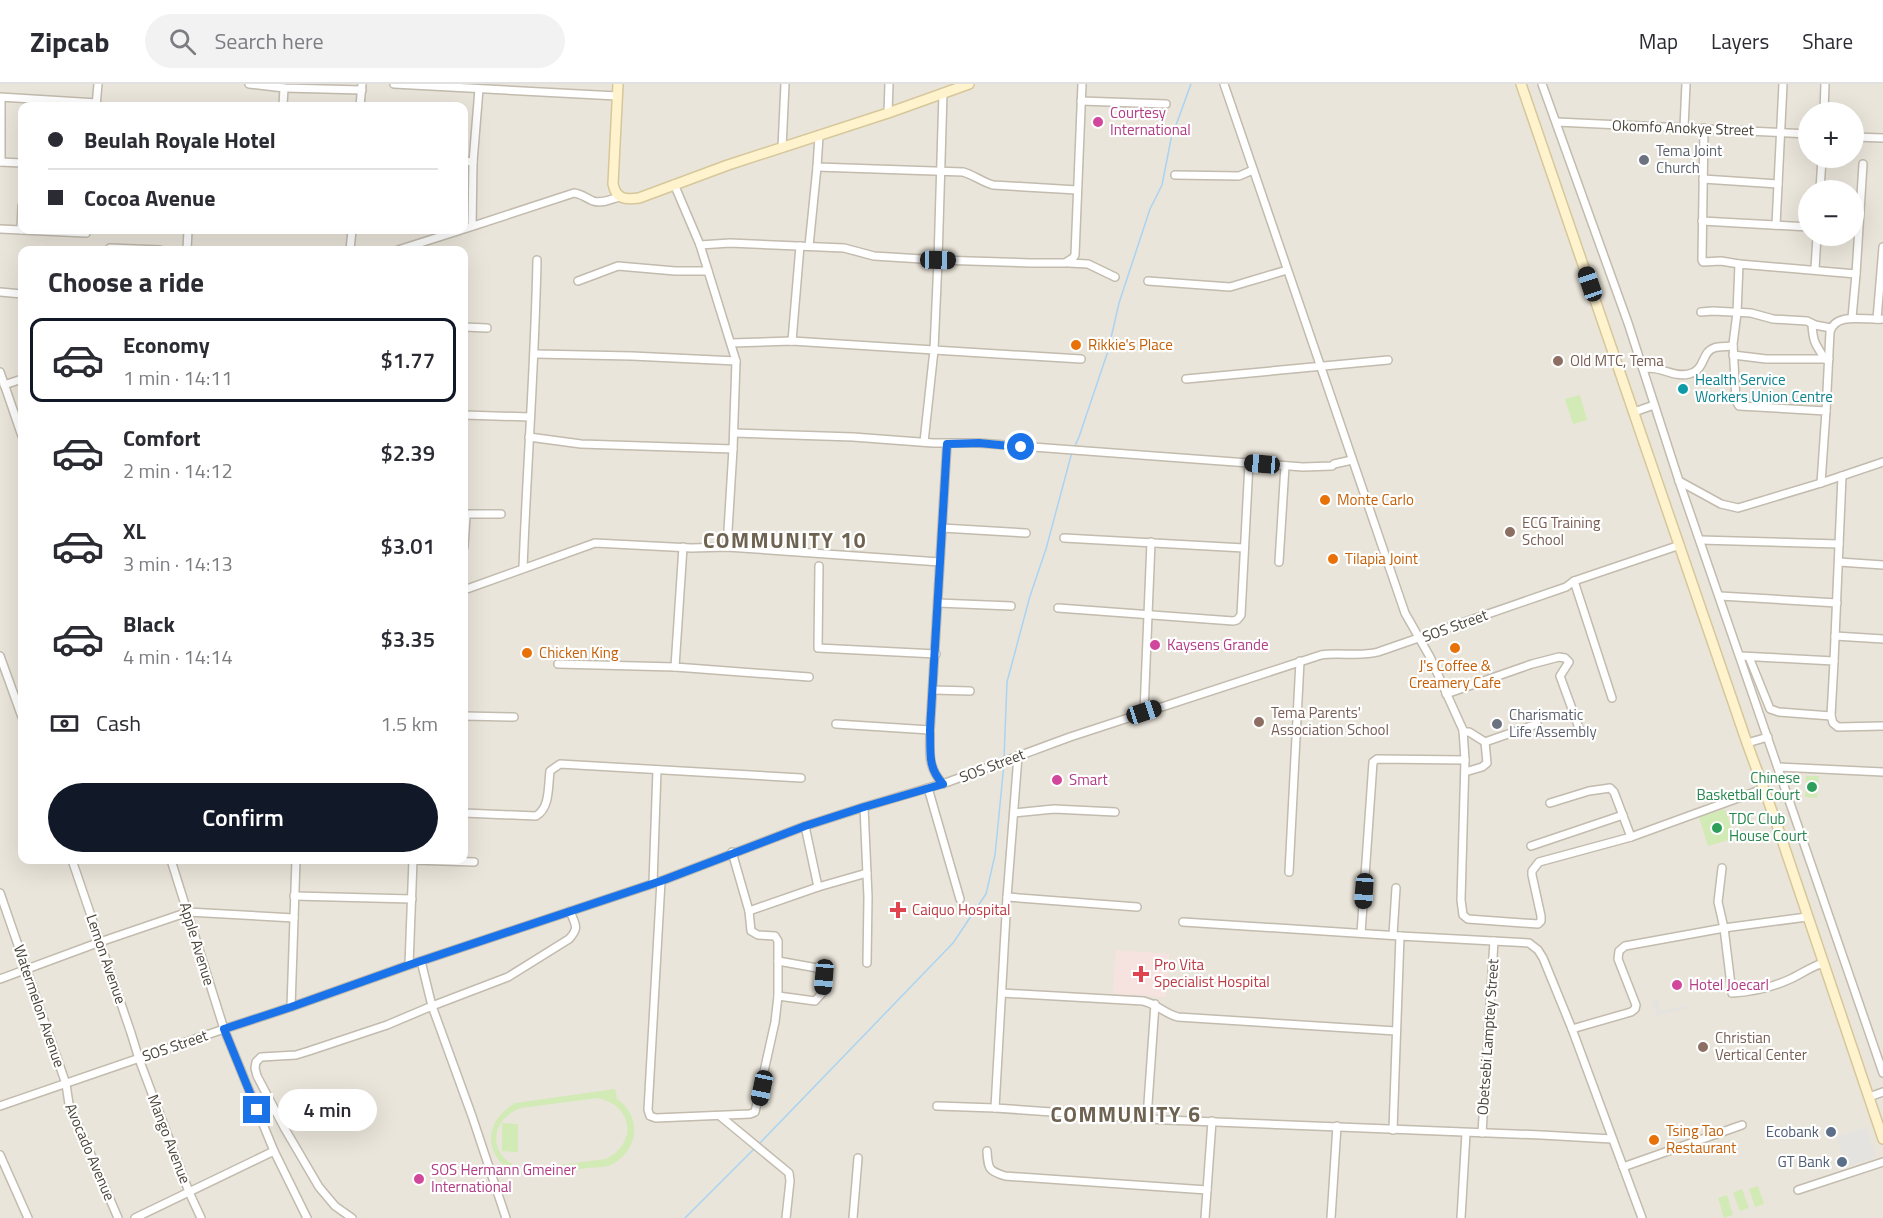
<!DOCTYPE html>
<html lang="en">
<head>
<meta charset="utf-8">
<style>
	:root { --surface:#fff; --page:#f2f2f3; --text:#2b2b33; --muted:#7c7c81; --line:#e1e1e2; --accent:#111827 }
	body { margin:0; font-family:"Titillium Web",sans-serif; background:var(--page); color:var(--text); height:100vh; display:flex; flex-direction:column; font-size:22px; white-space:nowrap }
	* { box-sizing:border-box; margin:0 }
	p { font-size:20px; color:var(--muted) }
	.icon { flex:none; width:33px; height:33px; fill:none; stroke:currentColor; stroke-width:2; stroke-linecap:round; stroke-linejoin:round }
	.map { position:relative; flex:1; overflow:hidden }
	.panel { position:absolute; left:18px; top:162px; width:450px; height:618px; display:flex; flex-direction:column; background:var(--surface); border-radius:12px; box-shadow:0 6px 24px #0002 }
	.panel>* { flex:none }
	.banner { position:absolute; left:18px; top:18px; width:450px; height:132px; border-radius:12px; box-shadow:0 6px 24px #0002; display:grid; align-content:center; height:132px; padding:0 30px; background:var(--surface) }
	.fabs { position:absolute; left:1798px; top:18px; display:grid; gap:12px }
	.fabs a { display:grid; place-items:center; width:66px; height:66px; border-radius:50%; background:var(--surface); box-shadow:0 6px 24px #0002; font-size:30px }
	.end { position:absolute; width:27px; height:27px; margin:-14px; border:8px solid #1a73e8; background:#fff; box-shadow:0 0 0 3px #fff }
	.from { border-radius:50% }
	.bubble { position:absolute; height:42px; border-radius:21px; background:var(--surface); box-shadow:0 6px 24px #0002; font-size:20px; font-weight:600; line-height:42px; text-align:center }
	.car { position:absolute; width:18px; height:36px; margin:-18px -9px; border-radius:8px; box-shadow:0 0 4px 2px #0007; background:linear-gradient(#222 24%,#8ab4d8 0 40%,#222 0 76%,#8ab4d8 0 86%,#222 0) }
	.banner b { display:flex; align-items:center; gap:21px; height:57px; font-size:22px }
	.banner b+b { border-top:2px solid var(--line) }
	.banner i { width:15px; height:15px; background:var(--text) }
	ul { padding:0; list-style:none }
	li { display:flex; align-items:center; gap:18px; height:84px; margin:0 12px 9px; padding:0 18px; border:3px solid transparent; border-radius:12px }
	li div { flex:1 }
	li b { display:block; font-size:22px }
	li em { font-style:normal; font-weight:600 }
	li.on { border-color:var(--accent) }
	li>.icon { width:54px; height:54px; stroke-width:1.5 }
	h2 { padding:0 30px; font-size:27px; line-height:72px }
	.pay { display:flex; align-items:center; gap:15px; height:66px; padding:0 30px; font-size:22px }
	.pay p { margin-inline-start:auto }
	.button { display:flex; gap:12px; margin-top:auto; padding:12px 30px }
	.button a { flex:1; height:69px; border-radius:36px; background:var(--accent); color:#fff; font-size:24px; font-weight:600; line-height:69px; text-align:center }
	header { display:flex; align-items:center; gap:36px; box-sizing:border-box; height:84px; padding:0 30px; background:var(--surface); border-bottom:2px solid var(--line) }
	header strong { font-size:28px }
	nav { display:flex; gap:33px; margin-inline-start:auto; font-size:21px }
	.search { width:420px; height:54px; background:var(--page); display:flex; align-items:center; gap:15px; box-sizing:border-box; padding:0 21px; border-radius:33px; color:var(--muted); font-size:22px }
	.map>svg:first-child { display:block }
	.residential { fill:#eae5da; fill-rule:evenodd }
	.medical { fill:#f6e3e0 }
	.grass { fill:#d2eab5; fill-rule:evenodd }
	.parking { fill:#e5e3e0 }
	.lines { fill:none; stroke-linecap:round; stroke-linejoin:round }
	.stream { stroke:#a9d4f2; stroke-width:1.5 }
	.street-casing { stroke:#c2bbae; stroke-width:10 }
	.secondary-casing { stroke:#d6c79b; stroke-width:12 }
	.street { stroke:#fff; stroke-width:7 }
	.secondary { stroke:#fff3cd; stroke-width:9 }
	.route { stroke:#1a73e8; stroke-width:8 }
	.hotel-dot { fill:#d1479c; stroke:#fff; stroke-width:2 }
	.worship-dot { fill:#6b7280; stroke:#fff; stroke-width:2 }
	.food-dot { fill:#e8710a; stroke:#fff; stroke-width:2 }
	.education-dot { fill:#8d6e63; stroke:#fff; stroke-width:2 }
	.culture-dot { fill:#0f9aa8; stroke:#fff; stroke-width:2 }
	.leisure-dot { fill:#2e9e5b; stroke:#fff; stroke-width:2 }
	.health-dot { fill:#e0444e; stroke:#fff; stroke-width:2 }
	.service-dot { fill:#5c6f8a; stroke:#fff; stroke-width:2 }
	.labels { text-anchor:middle; stroke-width:4.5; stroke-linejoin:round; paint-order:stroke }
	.hotel-label { font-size:15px; fill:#b23c85; stroke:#fff; text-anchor:start }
	.street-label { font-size:15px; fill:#4b4439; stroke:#fff }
	.worship-label { font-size:15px; fill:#5b616d; stroke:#fff; text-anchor:start }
	.food-label { font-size:15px; fill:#c56008; stroke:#fff; text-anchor:start }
	.education-label { font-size:15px; fill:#785e54; stroke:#fff; text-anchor:start }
	.culture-label { font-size:15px; fill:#0d838f; stroke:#fff; text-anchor:start }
	.leisure-label { font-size:15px; fill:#27864d; stroke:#fff; text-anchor:end }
	.health-label { font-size:15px; fill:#be3a42; stroke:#fff; text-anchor:start }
	.service-label { font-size:15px; fill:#4e5e75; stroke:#fff; text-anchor:end }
	.district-label { font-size:21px; font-weight:bold; letter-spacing:1.5px; fill:#6e6250; stroke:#fff }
</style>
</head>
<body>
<header>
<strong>Zipcab</strong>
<div class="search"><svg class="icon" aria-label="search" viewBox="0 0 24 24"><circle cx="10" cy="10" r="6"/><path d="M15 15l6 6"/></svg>Search here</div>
<nav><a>Map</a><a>Layers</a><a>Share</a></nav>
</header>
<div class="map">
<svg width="1883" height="1134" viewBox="0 0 1883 1134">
	<rect width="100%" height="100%" fill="#f6f3ec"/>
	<path class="residential" d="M0 0H1883V1134H0ZM22 22H464V146H22ZM1809 28H1854V74H1809ZM1809 106H1854V152H1809ZM22 166H464V776H22Z"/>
	<polygon class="medical" points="1116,866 1169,870 1166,913 1113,910"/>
	<g class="grass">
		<polygon points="1580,311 1587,336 1573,340 1565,315"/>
		<polygon points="1806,692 1819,692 1817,714 1805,713"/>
		<polygon points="1725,725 1735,754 1708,762 1699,733"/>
		<path d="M615 1005 617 1013H615C627 1022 635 1032 634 1048 634 1062 623 1075 611 1081 604 1084 595 1083 588 1084 567 1087 547 1089 527 1092 485 1083 478 1040 515 1019ZM598 1014C633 1022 638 1058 606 1075L529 1085C490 1081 484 1038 521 1024Z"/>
		<polygon points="502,1039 518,1040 518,1068 502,1067"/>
		<polygon points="1758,1102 1764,1120 1755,1123 1749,1105"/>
		<polygon points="1742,1105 1749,1124 1740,1127 1733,1109"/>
		<polygon points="1727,1111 1733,1131 1724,1134 1718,1114"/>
	</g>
	<g class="parking">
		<polygon points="1651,915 1657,915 1661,927 1688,921 1688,924 1657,932"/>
		<polygon points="1866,1043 1876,1073 1847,1083 1836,1053"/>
	</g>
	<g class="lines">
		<g class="stream">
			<polyline points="1074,364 1079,353 1108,267 1119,219 1150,125 1162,101 1171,55 1191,0"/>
			<polyline points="1004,675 1007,598 1030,512 1046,465 1072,368"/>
			<polyline points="760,1059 953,859 986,810 995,771 1004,680"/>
			<polyline points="685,1134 754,1065"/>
		</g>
		<defs>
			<g id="street">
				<polyline points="249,0 284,4 362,6"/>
				<polyline points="394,0 617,12"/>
				<polyline points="1224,0 1405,529 1430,573 1463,646 1465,676 1377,675 1373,678 1361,849"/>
				<polyline points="1542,0 1628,239 1679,397 1883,989"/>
				<polyline points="943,9 938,176 1031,179 1065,179 1073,174 1075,171 1082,0"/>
				<polyline points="0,13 97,19"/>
				<polyline points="1081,17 1166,20"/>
				<polyline points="96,22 98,0"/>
				<polyline points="283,22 284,4"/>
				<polyline points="360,22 362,0"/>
				<polyline points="1824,28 1825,0"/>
				<polyline points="888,29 889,0"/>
				<polyline points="1557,38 1809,50"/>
				<polyline points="1684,44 1686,0"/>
				<polyline points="1704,44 1702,176 1703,178 1721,177 1739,180"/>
				<path d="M819 52 817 83 963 88C974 91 982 98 993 101L1077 106"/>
				<polyline points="1854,53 1883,54"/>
				<polyline points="782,64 785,0"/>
				<polyline points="464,77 473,78 472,142"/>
				<polyline points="0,78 22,79"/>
				<polyline points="1,78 1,14"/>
				<polyline points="473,78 479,5"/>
				<polyline points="1175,91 1239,92 1253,86"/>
				<polyline points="1703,95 1778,100"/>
				<polyline points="674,100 700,161 736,277 733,365 727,463"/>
				<polyline points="1820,106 1822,74"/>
				<polyline points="1702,137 1809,143"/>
				<polyline points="1776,141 1783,0"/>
				<polyline points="0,145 86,149"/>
				<path d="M464 145 574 109C582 110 586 114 593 117 602 120 611 115 619 113"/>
				<polyline points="21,146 22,122"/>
				<polyline points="700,161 730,159 844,164 874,172 938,176 934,266 1081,275"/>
				<polyline points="809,162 817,83"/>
				<polyline points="110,164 160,166"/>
				<polyline points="187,166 188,146"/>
				<polyline points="350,166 352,146"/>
				<polyline points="398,166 461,146"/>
				<polyline points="1068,179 1088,180 1115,193"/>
				<polyline points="1815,185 1817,152"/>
				<polyline points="1856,190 1863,80"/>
				<polyline points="578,197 618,182 675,187 708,187"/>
				<polyline points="1148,197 1230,203 1287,186"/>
				<polyline points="0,208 22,210"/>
				<polyline points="1701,228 1713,227 1751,229 1773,235 1807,237 1815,241 1831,244"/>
				<polyline points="1877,235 1883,163"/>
				<path d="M1812 240C1813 258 1815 260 1825 275"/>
				<polyline points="464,243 487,244"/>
				<polyline points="792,257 800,162"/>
				<polyline points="731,259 792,257 934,266 924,358"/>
				<polyline points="535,270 632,272 736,277"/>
				<polyline points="1733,271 1766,275 1829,275"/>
				<path d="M1643 285C1661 281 1672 294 1689 290 1706 286 1701 268 1714 264 1719 262 1727 263 1733 262"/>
				<polyline points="0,288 22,352"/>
				<polyline points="1186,295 1388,276"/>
				<polyline points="4,301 22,295"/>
				<path d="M1826 327 1830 248C1835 227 1867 237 1883 235"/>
				<polyline points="1634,328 1654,321"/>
				<polyline points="464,331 530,333"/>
				<polyline points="734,349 853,353 933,359 979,359 1303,383 1332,382 1334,380 1352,376"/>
				<polyline points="529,353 581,360 733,365"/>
				<polyline points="1679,397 1721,420 1738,424 1821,399 1883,378"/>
				<polyline points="1821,399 1826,327 1739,322 1736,317 1733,260 1737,229 1739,180 1856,190 1852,234"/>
				<polyline points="942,444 1026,449"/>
				<polyline points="1064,454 1244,464"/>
				<polyline points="1700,456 1839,460"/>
				<polyline points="464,463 466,433 467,430 501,430"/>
				<polyline points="683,463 675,583 809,593"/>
				<polyline points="1279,478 1285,382"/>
				<polyline points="1839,478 1883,481"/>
				<polyline points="819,482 818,564 936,570"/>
				<path d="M523 484C527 381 535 279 537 176"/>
				<polyline points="1574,497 1612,614"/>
				<polyline points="464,506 595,459 691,464 727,463 940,478"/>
				<polyline points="1720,512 1837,519"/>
				<polyline points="938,519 1011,522"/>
				<polyline points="1058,524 1233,537 1237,536 1241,531 1249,379"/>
				<polyline points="1835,552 1883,555"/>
				<polyline points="0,572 22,633"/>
				<polyline points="1740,572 1834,577 1831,632 1833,639 1838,643 1883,642"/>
				<polyline points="1749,573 1770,625 1779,628 1831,632"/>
				<polyline points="1834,577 1842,392"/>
				<polyline points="558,580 675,583"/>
				<polyline points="933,606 970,607"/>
				<polyline points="1446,610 1532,580 1559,573 1565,574 1569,578 1560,592 1579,644"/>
				<polyline points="1144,628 1151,458"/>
				<polyline points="464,632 514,633"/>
				<polyline points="836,640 930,646"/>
				<polyline points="1463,648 1469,648 1485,658 1537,640"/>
				<polyline points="1747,659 1768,653"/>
				<polyline points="1018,672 1007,813 995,1024 1166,1036 1541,1051 1612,1055"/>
				<polyline points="1465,676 1461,816 1463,831 1468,835 1538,840 1541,837 1541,832 1532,791 1532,787 1539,778 1631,753 1763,705"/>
				<polyline points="1778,683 1883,688"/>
				<polyline points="1465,688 1482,683 1487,679 1485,658"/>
				<path d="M943 700C927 683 930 668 930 646L947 360"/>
				<polyline points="928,704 960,815"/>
				<polyline points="1550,719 1589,707 1610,704 1614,708 1631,753"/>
				<polyline points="864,723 868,813 867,879"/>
				<path d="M464 729 536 732C550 724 548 703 550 687L560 680 801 694"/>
				<polyline points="1014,729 1054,725 1115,728"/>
				<polyline points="805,742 818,803"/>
				<polyline points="1531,762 1623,731"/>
				<polyline points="72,776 131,949 139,975 189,1108 201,1134"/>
				<polyline points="171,776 224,945 274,1067 307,1134"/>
				<polyline points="413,776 474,778"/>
				<path d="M1722 784 1718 818 1724 844 1732 909C1752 908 1770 904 1788 896 1800 891 1810 883 1823 879"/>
				<polyline points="1289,788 1300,577"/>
				<polyline points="661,797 648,1026 650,1032 656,1034 750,1030 755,1028 775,938 778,912 778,857 775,852 758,851 751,847 749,827 732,768"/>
				<polyline points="653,799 657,686"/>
				<polyline points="0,809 66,1000 69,1020 118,1134"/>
				<polyline points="294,812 412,815"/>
				<polyline points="1007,813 1137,823"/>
				<polyline points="749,827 818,803 867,789"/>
				<polyline points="1183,838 1400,852"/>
				<polyline points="1393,851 1396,804"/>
				<path d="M421 877 432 922 508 893 569 855C580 843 575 841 570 827"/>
				<polyline points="409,881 413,776"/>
				<polyline points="0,895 100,858 188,828 294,834"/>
				<path d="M1002 909 1143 917C1157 920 1165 930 1178 933L1396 947"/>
				<polyline points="778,912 815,917 823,908 824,893 817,884 778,877"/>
				<polyline points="291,923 296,776"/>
				<polyline points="1572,945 1631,928 1635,925 1636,921 1618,875 1619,867 1625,862 1724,844 1807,833"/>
				<polyline points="1869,1013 1883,1008"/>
				<path d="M0 1022 224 945 291 923 409 881 661 797 805 742 864 723 948 698 1070 653 1321 571C1340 568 1360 573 1378 568L1566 503 1574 497 1680 461"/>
				<polyline points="937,1022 995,1024"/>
				<polyline points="720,1032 789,1089 790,1097 786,1134"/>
				<polyline points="1147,1034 1155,920"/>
				<polyline points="1393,1046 1400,852 1529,859 1538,866 1543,874 1572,945 1642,1134"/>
				<polyline points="1482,1049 1494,857"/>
				<path d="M987 1067C988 1084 988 1087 1005 1092L1207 1106"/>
				<polyline points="0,1071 28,1134"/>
				<polyline points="1623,1083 1742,1041"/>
				<polyline points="1798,1106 1883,1078"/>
				<polyline points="135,1134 274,1067"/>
				<polyline points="352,1134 335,1122 319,1103 285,1045 257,992 255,984 256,978 261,973 296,971 309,967 387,941 432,922 472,1032 506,1134"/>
				<polyline points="853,1134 858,1074"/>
				<polyline points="1205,1134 1212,1037"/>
				<polyline points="1331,1134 1337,1042"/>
				<polyline points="1461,1134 1466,1049"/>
			</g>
			<g id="secondary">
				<path d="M618 0 613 100C616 115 625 116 639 114L728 81 888 29 969 0"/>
				<polyline points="1521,0 1747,659 1777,741 1883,1055"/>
			</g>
		</defs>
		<use href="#street" class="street-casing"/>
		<use href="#secondary" class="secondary-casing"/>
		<use href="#street" class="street"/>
		<use href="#secondary" class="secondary"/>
	</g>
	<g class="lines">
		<path class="route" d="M257 1026 224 945 291 923 409 881 661 797 805 742 864 723 943 700C927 683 931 668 930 646L947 360 979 359 1021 363"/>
	</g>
	<g class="hotel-dot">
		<circle cx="1098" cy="38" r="6"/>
		<circle cx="1155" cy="561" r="6"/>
		<circle cx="1057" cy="696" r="6"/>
		<circle cx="1677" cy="901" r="6"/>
		<circle cx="419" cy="1095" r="6"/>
	</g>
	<g class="worship-dot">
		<circle cx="1644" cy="76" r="6"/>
		<circle cx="1497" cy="640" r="6"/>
	</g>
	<g class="food-dot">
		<circle cx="1076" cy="261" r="6"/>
		<circle cx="1325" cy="416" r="6"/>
		<circle cx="1333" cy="475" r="6"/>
		<circle cx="1455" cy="564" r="6"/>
		<circle cx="527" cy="569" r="6"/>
		<circle cx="1654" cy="1056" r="6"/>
	</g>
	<g class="education-dot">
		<circle cx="1558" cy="277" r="6"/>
		<circle cx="1510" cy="448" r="6"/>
		<circle cx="1259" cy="638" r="6"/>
		<circle cx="1703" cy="963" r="6"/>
	</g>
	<circle class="culture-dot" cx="1683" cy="305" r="6"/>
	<g class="leisure-dot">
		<circle cx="1812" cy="703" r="6"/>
		<circle cx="1717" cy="744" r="6"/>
	</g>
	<g class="health-dot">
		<path d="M895 817h6v6h6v6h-6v6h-6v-6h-6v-6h6z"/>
		<path d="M1138 881h6v6h6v6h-6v6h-6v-6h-6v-6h6z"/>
	</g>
	<g class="service-dot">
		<circle cx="1831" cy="1048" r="6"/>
		<circle cx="1842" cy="1078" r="6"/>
	</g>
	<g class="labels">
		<g class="hotel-label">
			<text x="1110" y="34">Courtesy<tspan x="1110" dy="17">International</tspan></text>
			<text x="1167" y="566">Kaysens Grande</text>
			<text x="1069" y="701">Smart</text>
			<text x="1689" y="906">Hotel Joecarl</text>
			<text x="431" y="1091">SOS Hermann Gmeiner<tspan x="431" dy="17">International</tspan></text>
		</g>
		<g class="street-label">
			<text transform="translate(1683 44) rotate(2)" y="5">Okomfo Anokye Street</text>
			<text transform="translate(1455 542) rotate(-20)" y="5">SOS Street</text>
			<text transform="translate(992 682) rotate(-21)" y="5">SOS Street</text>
			<text transform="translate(197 860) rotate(73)" y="5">Apple Avenue</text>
			<text transform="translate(106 875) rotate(71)" y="5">Lemon Avenue</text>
			<text transform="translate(39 922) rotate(71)" y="5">Watermelon Avenue</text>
			<text transform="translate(1488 953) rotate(-86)" y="5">Obetsebi Lamptey Street</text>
			<text transform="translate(175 962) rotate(-19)" y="5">SOS Street</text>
			<text transform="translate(169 1055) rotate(69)" y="5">Mango Avenue</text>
			<text transform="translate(90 1068) rotate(67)" y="5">Avocado Avenue</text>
		</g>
		<g class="worship-label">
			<text x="1656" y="72">Tema Joint<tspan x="1656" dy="17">Church</tspan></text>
			<text x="1509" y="636">Charismatic<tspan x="1509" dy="17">Life Assembly</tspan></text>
		</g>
		<g class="food-label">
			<text x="1088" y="266">Rikkie's Place</text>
			<text x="1337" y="421">Monte Carlo</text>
			<text x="1345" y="480">Tilapia Joint</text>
			<text x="539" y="574">Chicken King</text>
			<text x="1455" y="587" text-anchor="middle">J's Coffee &amp;<tspan x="1455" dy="17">Creamery Cafe</tspan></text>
			<text x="1666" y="1052">Tsing Tao<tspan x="1666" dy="17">Restaurant</tspan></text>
		</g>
		<g class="education-label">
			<text x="1570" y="282">Old MTC, Tema</text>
			<text x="1522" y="444">ECG Training<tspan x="1522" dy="17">School</tspan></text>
			<text x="1271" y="634">Tema Parents'<tspan x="1271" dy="17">Association School</tspan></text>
			<text x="1715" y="959">Christian<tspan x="1715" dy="17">Vertical Center</tspan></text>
		</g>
		<g class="culture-label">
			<text x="1695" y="301">Health Service<tspan x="1695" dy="17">Workers Union Centre</tspan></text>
		</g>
		<g class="leisure-label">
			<text x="1800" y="699">Chinese<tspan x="1800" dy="17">Basketball Court</tspan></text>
			<text x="1729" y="740" text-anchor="start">TDC Club<tspan x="1729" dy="17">House Court</tspan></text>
		</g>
		<g class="health-label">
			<text x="912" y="831">Caiquo Hospital</text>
			<text x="1154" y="886">Pro Vita<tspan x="1154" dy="17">Specialist Hospital</tspan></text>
		</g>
		<g class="service-label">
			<text x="1819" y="1053">Ecobank</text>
			<text x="1830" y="1083">GT Bank</text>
		</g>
		<g class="district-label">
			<text x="785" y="464">COMMUNITY 10</text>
			<text x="1126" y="1038">COMMUNITY 6</text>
		</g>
	</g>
</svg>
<div class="fabs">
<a>+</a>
<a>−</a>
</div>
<i class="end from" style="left:1021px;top:363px"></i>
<i class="end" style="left:257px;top:1026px"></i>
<div class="bubble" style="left:278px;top:1005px;width:99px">4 min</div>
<i class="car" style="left:938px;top:176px;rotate:91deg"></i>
<i class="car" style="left:1590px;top:200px;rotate:341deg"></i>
<i class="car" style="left:1262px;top:380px;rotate:275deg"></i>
<i class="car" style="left:1144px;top:628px;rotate:72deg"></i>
<i class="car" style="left:1364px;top:807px;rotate:184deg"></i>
<i class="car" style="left:824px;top:893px;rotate:185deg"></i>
<i class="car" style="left:762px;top:1004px;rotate:192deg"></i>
<div class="banner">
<b><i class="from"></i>Beulah Royale Hotel</b>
<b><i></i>Cocoa Avenue</b>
</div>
<section class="panel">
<h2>Choose a ride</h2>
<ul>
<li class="on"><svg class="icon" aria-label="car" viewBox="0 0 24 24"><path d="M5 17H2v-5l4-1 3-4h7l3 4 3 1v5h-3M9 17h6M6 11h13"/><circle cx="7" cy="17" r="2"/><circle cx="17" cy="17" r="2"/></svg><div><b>Economy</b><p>1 min · 14:11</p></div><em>$1.77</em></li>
<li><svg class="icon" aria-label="car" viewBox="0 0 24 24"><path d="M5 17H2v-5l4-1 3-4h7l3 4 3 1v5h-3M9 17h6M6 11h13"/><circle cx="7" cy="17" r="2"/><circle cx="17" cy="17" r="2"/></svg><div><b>Comfort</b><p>2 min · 14:12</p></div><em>$2.39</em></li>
<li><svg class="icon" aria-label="car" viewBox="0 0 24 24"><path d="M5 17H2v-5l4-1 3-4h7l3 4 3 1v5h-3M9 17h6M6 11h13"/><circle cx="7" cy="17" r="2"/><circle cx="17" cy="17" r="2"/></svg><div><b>XL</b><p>3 min · 14:13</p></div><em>$3.01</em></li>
<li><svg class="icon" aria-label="car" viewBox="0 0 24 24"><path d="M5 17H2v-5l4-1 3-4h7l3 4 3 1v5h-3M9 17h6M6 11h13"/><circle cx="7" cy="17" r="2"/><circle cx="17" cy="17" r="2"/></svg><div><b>Black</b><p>4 min · 14:14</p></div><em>$3.35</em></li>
</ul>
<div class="pay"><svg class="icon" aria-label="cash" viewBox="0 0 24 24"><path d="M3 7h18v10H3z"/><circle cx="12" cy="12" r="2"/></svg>Cash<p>1.5 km</p></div>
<div class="button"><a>Confirm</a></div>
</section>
</div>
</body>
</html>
